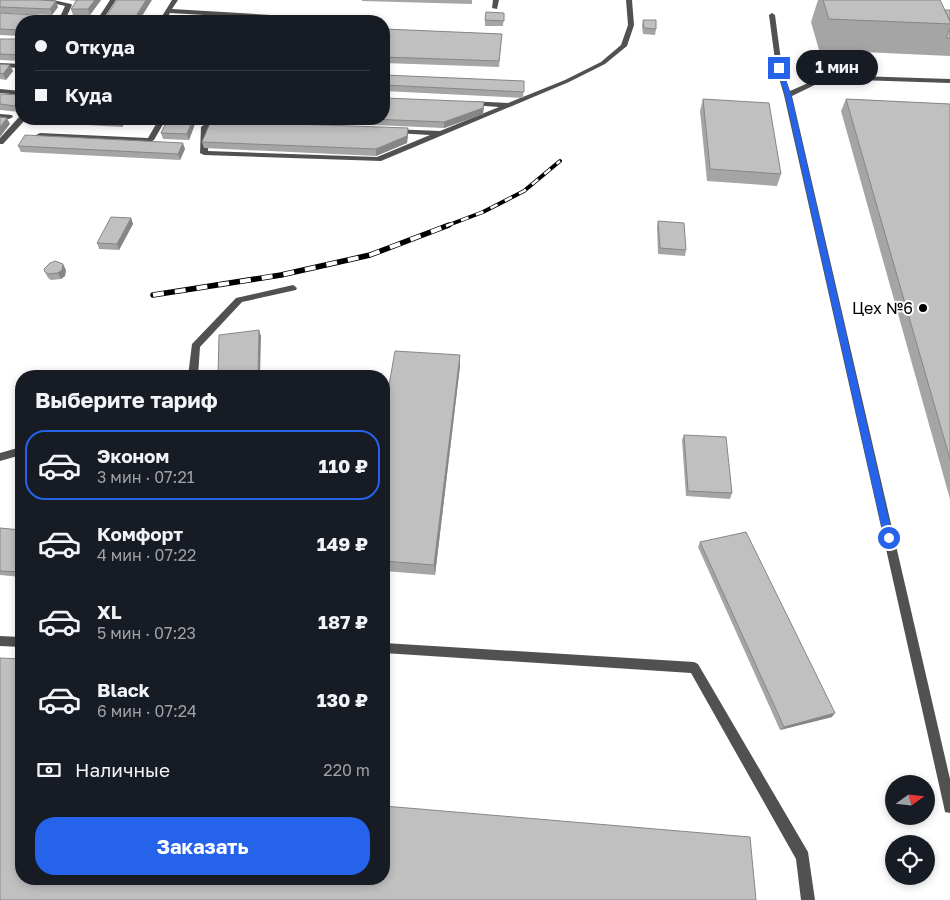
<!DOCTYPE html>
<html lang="ru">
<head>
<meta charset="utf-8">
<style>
	:root { --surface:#171b24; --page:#20242c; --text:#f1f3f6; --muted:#9ea1a6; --line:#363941; --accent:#2563eb }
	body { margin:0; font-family:"Golos Text",sans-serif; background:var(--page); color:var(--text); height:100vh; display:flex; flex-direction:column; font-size:19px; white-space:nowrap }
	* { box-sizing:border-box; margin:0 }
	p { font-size:16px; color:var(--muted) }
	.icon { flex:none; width:28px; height:28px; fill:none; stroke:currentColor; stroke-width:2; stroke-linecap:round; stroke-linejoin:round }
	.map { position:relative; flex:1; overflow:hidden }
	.details { position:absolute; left:15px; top:370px; width:375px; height:515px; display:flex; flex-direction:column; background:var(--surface); border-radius:20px; box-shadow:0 2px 8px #0003 }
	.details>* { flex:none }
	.banner { position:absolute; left:15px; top:15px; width:375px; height:110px; border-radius:20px; box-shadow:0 2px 8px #0003; display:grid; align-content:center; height:110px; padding:0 20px; background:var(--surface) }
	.needle { width:32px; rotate:75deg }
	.controls { position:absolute; left:885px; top:775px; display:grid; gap:10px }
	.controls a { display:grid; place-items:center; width:50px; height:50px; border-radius:50%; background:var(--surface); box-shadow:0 2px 8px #0003; font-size:25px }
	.end { position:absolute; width:22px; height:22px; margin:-11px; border:6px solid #2563eb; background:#fff; box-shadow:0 0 0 2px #fff }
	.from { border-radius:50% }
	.bubble { position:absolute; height:35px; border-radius:18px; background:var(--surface); box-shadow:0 2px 8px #0003; font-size:16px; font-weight:700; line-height:35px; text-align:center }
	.banner b { display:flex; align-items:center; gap:18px; height:48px; font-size:19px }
	.banner b+b { border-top:1px solid var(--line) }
	.banner i { width:12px; height:12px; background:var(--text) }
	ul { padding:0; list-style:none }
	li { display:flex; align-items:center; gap:15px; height:70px; margin:0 10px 8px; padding:0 10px; border:2px solid transparent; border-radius:20px }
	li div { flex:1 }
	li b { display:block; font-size:19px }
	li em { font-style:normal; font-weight:700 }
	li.active { border-color:var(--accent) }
	li>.icon { width:45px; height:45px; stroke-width:1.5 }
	h2 { padding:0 20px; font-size:22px; line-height:60px }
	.pay { display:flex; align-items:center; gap:12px; height:55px; padding:0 20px; font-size:19px }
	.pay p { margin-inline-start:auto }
	.cta { display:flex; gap:10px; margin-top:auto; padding:10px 20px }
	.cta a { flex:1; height:58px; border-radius:20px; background:var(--accent); color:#fff; font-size:20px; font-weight:700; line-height:58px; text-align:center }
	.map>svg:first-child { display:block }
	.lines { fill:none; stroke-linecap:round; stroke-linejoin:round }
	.lane { fill:#515151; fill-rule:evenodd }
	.rail-far1-casing { stroke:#000; stroke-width:4 }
	.rail-casing { stroke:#000; stroke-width:5.5 }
	.rail-far1 { stroke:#fff; stroke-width:2.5; stroke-dasharray:8; stroke-linecap:butt }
	.rail { stroke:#fff; stroke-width:4; stroke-dasharray:11; stroke-linecap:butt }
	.wall { fill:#a5a5a5 }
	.shaded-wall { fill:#868686 }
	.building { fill:#c0c0c0; stroke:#868686 }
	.route { fill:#2563eb }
	.poi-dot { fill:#000; stroke:#fff; stroke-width:2 }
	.labels { text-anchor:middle; stroke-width:4; stroke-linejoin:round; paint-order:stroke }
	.poi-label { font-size:16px; fill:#000; stroke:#fff; text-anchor:end }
</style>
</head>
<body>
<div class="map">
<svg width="950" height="900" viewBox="0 0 950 900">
	<rect width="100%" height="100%" fill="#fff"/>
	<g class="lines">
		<g class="lane">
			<polygon points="40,0 53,0 71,4 72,5 67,16 97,20 110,0 116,0 102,21 82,21 61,18 60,17 65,6"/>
			<polygon points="172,0 178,0 172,9 320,18 323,20 309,21 170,13 165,21 159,21"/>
			<polygon points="493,0 499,0 497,9 492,8"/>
			<path d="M626 0H632L634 25 627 46 605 64 569 82 381 161 204 155 200 153 201 127C208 121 217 119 226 120V124H217L209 128 208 151 377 157 430 135 395 133 391 131 392 129 440 131 499 107 471 105 467 103 468 101 508 103 565 80 601 62 621 45 628 25Z"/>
			<polygon points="772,13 775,15 782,68 790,91 826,75 950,79 950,83 827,79 792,96 950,779 950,813 945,812 944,807 784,95 776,68 769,15"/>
			<polygon points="0,63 21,64 21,68 0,67"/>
			<polygon points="0,89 21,91 21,95 0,93"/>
			<polygon points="0,114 12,115 13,117 9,119 0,118"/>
			<polygon points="19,117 26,119 3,144 0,144 0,138"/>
			<polygon points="159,119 166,119 154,140 150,142 40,137 36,135 40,133 148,138"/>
			<polygon points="293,285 297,288 296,290 242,302 200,347 198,376 188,376 192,344 236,298"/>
			<polygon points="21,447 21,455 0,461 0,453"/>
			<polygon points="0,636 21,637 21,647 0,646"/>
			<polygon points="384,643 694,662 698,664 808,852 815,900 801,900 796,859 691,673 384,653"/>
		</g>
		<defs>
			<polyline id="rail-far1" points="446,226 483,212 524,191 560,161"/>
			<polyline id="rail" points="153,295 281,275 370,255 449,225"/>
		</defs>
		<use href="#rail-far1" class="rail-far1-casing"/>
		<use href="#rail" class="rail-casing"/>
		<use href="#rail-far1" class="rail-far1"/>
		<use href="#rail" class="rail"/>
	</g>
	<g class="wall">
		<polygon points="0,0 58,7 52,15 0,13"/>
		<polygon points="69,0 101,0 90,15 73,15 71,9 76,1"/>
		<polygon points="362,0 472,0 472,4 362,1"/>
		<polygon points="818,0 940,0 945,10 950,10 950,56 819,50 811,22"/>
		<polygon points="0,13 21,21 21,36 0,35"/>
		<polygon points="504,13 503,26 485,26 485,20"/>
		<polygon points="643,20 656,29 655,35 643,34 642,26"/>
		<polygon points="384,29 502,34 499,67 384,63"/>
		<polygon points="0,39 21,39 21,61 0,60"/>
		<polygon points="0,64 13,71 6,80 0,79"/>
		<polygon points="384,75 524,81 523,98 384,91"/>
		<polygon points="0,94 21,95 19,112 0,110"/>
		<polygon points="703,99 781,174 777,186 707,181 700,111"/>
		<polygon points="846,99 950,104 950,499 841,111"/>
		<polygon points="484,108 483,114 444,128 233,119 384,119"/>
		<polygon points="49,119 73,119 70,124 51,123"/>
		<polygon points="84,119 127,119 122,127 87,125"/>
		<polygon points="168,119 193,119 195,124 189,140 163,139 161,133"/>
		<polygon points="408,134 407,143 376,156 204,148 202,142"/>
		<polygon points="18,146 185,149 180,160 21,152"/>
		<polygon points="131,218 133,224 119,250 99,249 97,243"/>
		<polygon points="658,221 686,250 685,256 658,254 657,227"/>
		<polygon points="66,270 65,276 61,279 51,280 48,278 45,272"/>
		<polygon points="460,355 460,366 435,575 384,571 384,414"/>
		<polygon points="684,435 732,493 730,499 686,496 682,440"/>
		<polygon points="0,528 21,530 21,577 0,575"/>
		<polygon points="700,542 832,717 780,730 698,547"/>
	</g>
	<g class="shaded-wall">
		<polygon points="95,0 101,0 90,15 88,9"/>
		<polygon points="146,0 152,0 139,21 133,21"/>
		<polygon points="56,1 58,7 52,15 50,9"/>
		<polygon points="70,17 72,21 67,21"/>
		<polygon points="10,65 13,71 6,80 3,74"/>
		<polygon points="21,99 21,109 19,112 16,106"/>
		<polygon points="484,102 483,114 444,128 444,122"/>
		<polygon points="7,118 10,124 0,137 0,127"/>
		<polygon points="67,119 73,119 70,124"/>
		<polygon points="121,119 127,119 122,127 120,121"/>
		<polygon points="193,119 195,124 189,140 187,134"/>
		<polygon points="408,128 408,134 407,143 376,156 376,149"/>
		<polygon points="183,143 185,149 180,160 178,154"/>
		<polygon points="131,218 133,224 119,250 117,244"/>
		<polygon points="63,264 66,270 65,276 61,279 58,273"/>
		<polygon points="259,330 261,336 260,376 258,376"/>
		<polygon points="460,355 460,366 435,575 434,565"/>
		<polygon points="835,713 832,717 780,730 784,727"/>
	</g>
	<g class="building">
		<polygon points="0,0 40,0 56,1 50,9 0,7"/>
		<polygon points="77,0 95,0 88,9 71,9"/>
		<polygon points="117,0 146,0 133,21 103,21"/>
		<polygon points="823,0 940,0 950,21 950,24 829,19"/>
		<polygon points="945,10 950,10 950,21"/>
		<polygon points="486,12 504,13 504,21 485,20"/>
		<polygon points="0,13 70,17 67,21 21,21 21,30 0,29"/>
		<polygon points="643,20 656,20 656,29 644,28"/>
		<polygon points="950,28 950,38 946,38"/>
		<polygon points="384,29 502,34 499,61 384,57"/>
		<polygon points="0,39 21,39 21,55 0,54"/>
		<polygon points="0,64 10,65 3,74 0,73"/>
		<polygon points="384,75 524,81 524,92 384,85"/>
		<polygon points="0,94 21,95 21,99 16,106 0,104"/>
		<polygon points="384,98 484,102 483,108 444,122 370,119 384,119"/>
		<polygon points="703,99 769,103 781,174 710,169"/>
		<polygon points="846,99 950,104 950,459"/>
		<polygon points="0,117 7,118 0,127"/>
		<polygon points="84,119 121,119 120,121"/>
		<polygon points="168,119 193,119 187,134 161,133"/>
		<polygon points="211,121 408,128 407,136 376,149 202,142"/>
		<polygon points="25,135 183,143 178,154 18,146"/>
		<polygon points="111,217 131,218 117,244 97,243"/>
		<polygon points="658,221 684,223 686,250 660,248"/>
		<polygon points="55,261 63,264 62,270 58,273 48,274 45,272 44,269 50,263"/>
		<polygon points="259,330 258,376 218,376 219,335"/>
		<polygon points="395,351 460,355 434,565 384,561 384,414"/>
		<polygon points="684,435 726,437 732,493 688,491"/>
		<polygon points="0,528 21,530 21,572 0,571"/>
		<polygon points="746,532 835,713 784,727 700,542"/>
		<polygon points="0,658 21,659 21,879 384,879 384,806 750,837 756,900 0,900"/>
	</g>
	<polygon class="route" points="777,67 782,68 791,95 893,538 889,542 884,538 785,95"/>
	<circle class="poi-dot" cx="923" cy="308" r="5"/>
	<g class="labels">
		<g class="poi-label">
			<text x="913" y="314">Цех №6</text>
		</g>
	</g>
</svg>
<div class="controls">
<a><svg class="needle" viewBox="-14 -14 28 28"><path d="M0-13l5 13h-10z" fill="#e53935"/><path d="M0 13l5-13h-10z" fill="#9ea1a6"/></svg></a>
<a><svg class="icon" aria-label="locate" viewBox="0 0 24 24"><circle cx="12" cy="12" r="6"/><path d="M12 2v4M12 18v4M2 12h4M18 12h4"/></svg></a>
</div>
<i class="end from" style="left:889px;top:538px"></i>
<i class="end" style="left:779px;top:68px"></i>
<div class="bubble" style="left:796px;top:50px;width:82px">1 мин</div>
<div class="banner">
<b><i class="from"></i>Откуда</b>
<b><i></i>Куда</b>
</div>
<section class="details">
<h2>Выберите тариф</h2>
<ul>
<li class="active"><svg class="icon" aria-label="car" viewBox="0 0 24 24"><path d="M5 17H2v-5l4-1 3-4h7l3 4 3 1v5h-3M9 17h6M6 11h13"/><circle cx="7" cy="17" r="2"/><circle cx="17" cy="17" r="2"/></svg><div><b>Эконом</b><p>3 мин · 07:21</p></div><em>110 ₽</em></li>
<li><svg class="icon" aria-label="car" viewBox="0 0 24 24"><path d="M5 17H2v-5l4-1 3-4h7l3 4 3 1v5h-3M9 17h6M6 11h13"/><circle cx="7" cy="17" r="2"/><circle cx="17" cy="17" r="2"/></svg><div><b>Комфорт</b><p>4 мин · 07:22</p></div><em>149 ₽</em></li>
<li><svg class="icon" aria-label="car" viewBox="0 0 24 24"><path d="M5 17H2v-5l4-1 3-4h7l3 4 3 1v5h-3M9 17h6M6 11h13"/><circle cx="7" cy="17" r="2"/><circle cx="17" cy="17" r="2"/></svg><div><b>XL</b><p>5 мин · 07:23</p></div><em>187 ₽</em></li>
<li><svg class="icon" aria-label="car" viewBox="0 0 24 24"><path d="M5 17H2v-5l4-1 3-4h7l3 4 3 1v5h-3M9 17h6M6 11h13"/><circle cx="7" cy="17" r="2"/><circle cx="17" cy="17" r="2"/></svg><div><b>Black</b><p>6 мин · 07:24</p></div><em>130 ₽</em></li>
</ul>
<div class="pay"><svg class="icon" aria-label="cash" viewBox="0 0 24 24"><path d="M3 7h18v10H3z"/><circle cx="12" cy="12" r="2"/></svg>Наличные<p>220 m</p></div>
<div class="cta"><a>Заказать</a></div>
</section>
</div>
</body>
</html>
